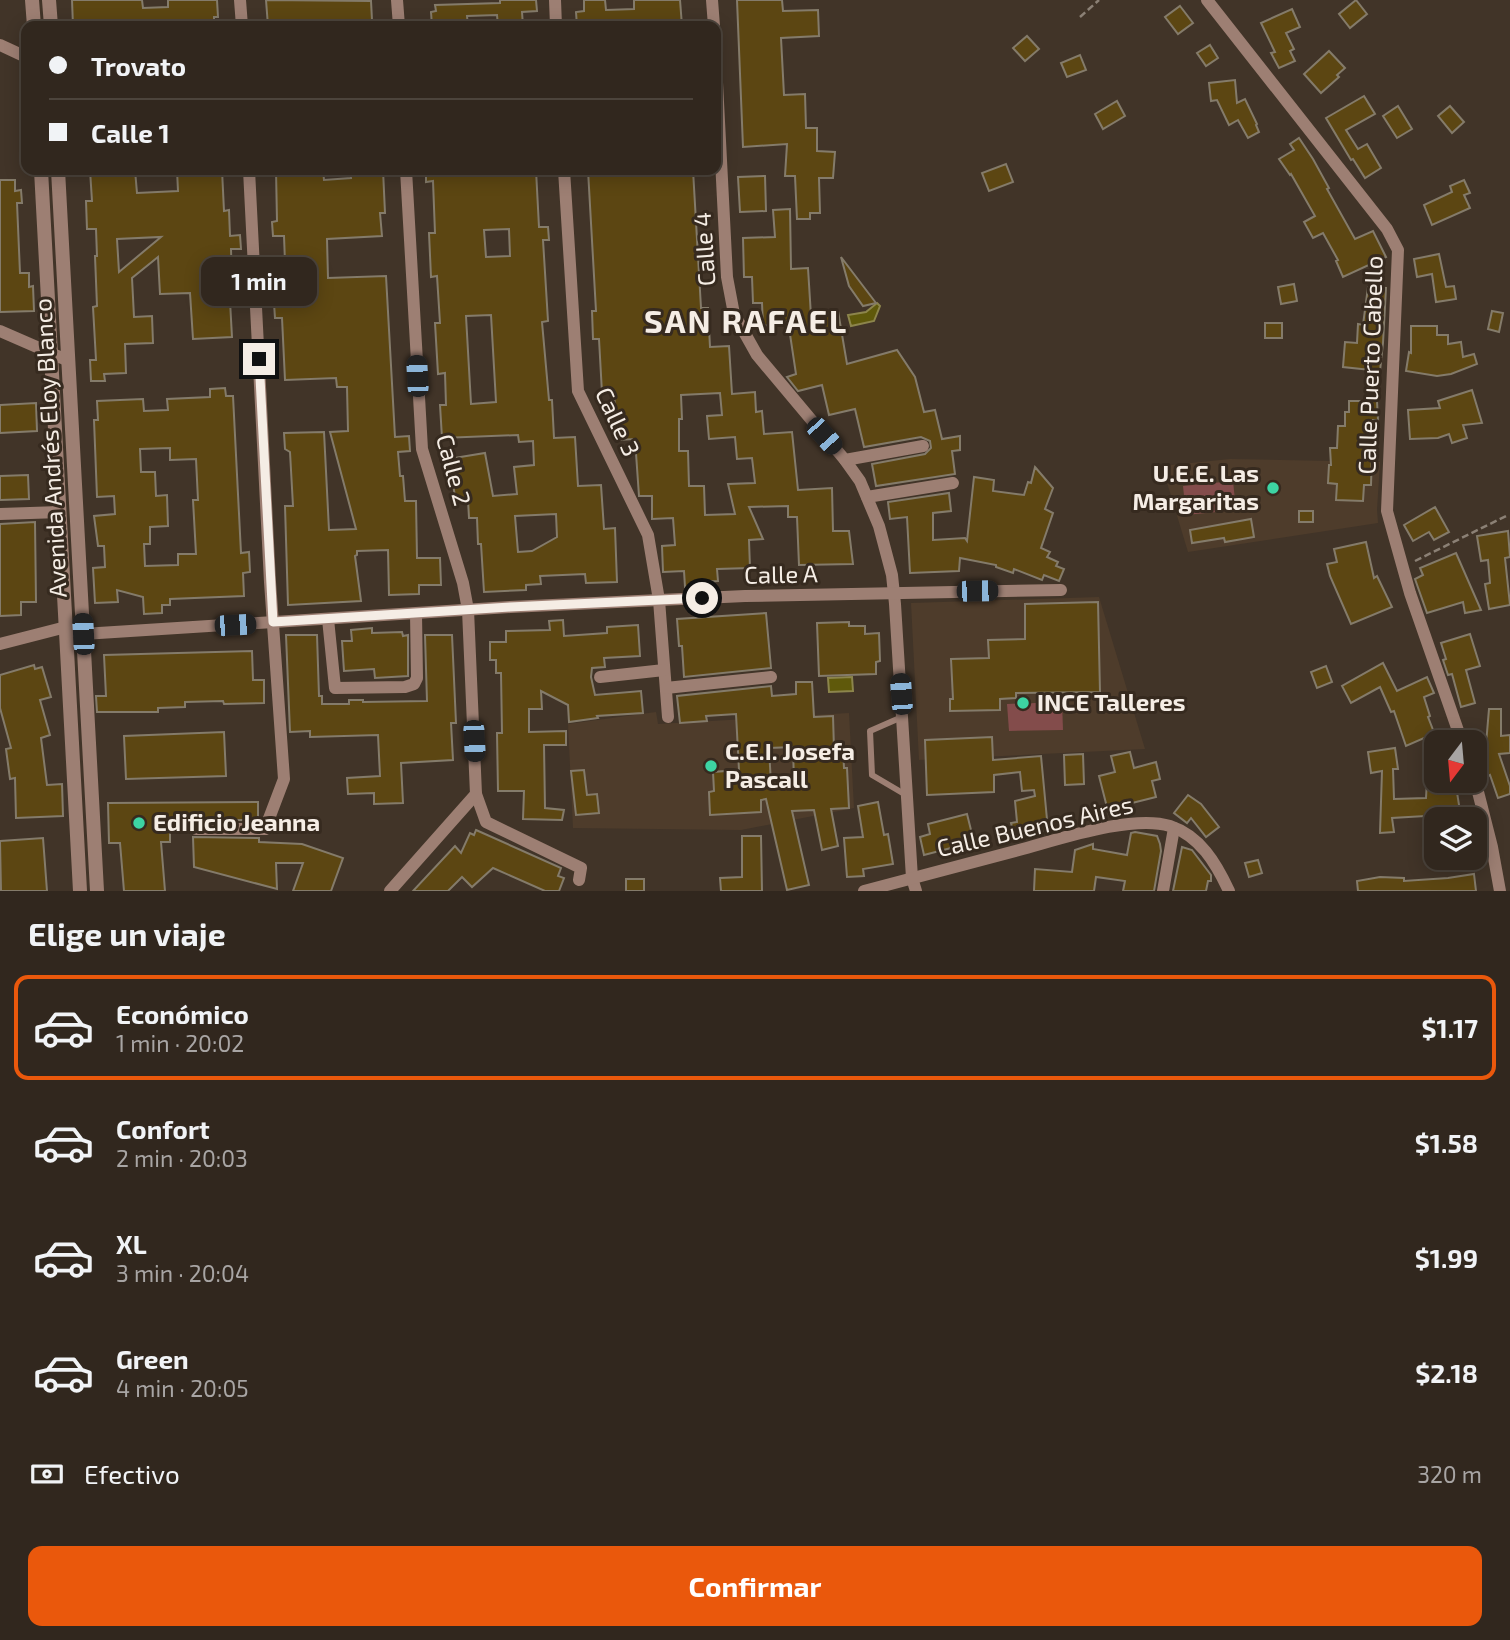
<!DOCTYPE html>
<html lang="es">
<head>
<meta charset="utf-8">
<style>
	:root { --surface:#31271e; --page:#392f27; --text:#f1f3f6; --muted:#a8a5a4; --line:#4c443c; --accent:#ea580c }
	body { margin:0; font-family:"Exo 2",sans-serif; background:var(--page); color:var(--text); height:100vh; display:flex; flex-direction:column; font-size:26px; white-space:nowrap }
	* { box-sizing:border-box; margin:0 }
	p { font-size:23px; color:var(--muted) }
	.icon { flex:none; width:38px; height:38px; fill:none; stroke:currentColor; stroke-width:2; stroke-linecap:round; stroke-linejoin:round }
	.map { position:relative; height:891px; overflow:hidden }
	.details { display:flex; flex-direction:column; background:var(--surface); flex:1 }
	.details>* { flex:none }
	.banner { position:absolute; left:21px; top:21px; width:700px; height:154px; border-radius:14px; box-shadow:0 4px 18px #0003,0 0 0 2px var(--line); display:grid; align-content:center; height:154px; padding:0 28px; background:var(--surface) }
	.needle { width:46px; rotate:196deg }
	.tools { position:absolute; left:1424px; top:730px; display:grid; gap:14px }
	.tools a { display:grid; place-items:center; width:63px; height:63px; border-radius:14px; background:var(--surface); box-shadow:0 4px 18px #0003,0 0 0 2px var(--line); font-size:35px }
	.end { position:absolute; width:32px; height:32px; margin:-16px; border:9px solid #f5ede5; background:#111; box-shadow:0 0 0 4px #111 }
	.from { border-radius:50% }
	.bubble { position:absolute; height:49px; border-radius:14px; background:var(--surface); box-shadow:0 4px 18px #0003,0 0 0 2px var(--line); font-size:23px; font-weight:700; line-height:49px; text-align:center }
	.car { position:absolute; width:21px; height:42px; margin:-21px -10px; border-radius:9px; box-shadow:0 0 5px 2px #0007; background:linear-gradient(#222 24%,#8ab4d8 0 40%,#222 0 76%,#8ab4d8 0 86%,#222 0) }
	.banner b { display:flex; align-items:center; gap:24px; height:66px; font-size:26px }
	.banner b+b { border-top:2px solid var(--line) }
	.banner i { width:18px; height:18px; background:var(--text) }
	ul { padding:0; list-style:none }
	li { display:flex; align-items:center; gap:21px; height:105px; margin:0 14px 10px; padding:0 14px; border:4px solid transparent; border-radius:14px }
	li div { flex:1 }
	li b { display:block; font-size:26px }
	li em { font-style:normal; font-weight:700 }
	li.selected { border-color:var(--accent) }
	li>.icon { width:63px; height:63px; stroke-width:1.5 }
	h2 { padding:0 28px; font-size:32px; line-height:84px }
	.pay { display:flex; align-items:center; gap:18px; height:77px; padding:0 28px; font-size:26px }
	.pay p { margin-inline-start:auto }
	.button { display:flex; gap:14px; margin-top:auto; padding:14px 28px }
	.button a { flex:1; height:80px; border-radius:14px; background:var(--accent); color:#fff; font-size:28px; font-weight:700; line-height:80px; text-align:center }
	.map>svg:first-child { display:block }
	.built { fill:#4e3c2b }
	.green { fill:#834c4b }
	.water { fill:#5f590b; stroke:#8c854c; stroke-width:2 }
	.building { fill:#5c4612; stroke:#847b6a; stroke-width:2; fill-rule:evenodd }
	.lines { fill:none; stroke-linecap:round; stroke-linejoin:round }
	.path { stroke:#8b8075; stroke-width:2.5; stroke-dasharray:7 3.5; stroke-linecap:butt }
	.service { stroke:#9d7f73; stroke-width:6 }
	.minor { stroke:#9d7f73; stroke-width:12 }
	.tertiary { stroke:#9d7f73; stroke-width:14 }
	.route { stroke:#f5ede5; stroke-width:9 }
	.poi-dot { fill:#3dd4a3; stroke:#362a1f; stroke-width:2.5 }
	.labels { text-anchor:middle; stroke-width:6; stroke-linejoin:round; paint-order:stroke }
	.street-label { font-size:24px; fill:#f5ede5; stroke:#362a1f }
	.poi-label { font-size:24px; font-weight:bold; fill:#f5ede5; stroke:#362a1f; text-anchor:start }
	.district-label { font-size:32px; font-weight:bold; letter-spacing:2px; fill:#f5ede5; stroke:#362a1f }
</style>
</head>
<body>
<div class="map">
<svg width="1510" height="891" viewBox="0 0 1510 891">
	<rect width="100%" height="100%" fill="#413428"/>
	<g class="built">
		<polygon points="1230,459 1380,462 1377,510 1378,523 1188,552 1162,466"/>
		<polygon points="1099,597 1145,749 919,760 911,603"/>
		<polygon points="656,712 658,724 849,713 854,808 741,830 573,828 568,724"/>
	</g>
	<g class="green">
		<polygon points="1233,481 1236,510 1186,515 1183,486"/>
		<polygon points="1062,702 1063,730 1009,731 1007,704"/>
	</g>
	<g class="water">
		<polygon points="877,303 880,306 874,321 851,326 848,315 866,312"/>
		<polygon points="852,677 853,691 829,692 828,678"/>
	</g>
	<g class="building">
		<polygon points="72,0 142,0 143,8 168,7 168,0 217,0 218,17 214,17 214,26 73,26"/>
		<polygon points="266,0 371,1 372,20 364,21 364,26 336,26 336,22 268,26"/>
		<polygon points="500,0 536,0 537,11 522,12 523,26 498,26 497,15 467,16 468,26 432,26 431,12 436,11 435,5 500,3"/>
		<polygon points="584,0 605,0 606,10 634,9 634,0 680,0 682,26 646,26 646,22 620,23 620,26 577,26 576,12 584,11"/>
		<polygon points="737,0 782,0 783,11 818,10 819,36 781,38 784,95 805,94 806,128 817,128 817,151 835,152 833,178 819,178 820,213 810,213 810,219 797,219 795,176 785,176 787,144 743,147"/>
		<polygon points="1356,0 1367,14 1350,28 1339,14"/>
		<polygon points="1180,6 1193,23 1178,34 1165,17"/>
		<polygon points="1292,9 1300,27 1286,33 1294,49 1290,51 1295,61 1279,68 1271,53 1275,52 1261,23"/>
		<polygon points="1027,36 1039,49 1025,61 1013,48"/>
		<polygon points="1210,45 1218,58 1206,66 1197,53"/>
		<polygon points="1329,51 1345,68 1337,75 1339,77 1321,93 1304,74"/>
		<polygon points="1080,55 1086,70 1067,77 1061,63"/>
		<polygon points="1235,80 1237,103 1245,99 1257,124 1256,125 1259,132 1248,138 1238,120 1229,125 1217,100 1211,101 1209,83"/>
		<polygon points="1364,96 1375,114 1346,130 1358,149 1367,144 1381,168 1365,178 1353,159 1351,160 1326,118"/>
		<polygon points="1117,101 1125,116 1103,129 1095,114"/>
		<polygon points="1398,106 1412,129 1397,138 1383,116"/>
		<polygon points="1450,106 1464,122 1452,133 1438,116"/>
		<polygon points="1299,138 1313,159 1329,188 1327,189 1355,239 1373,231 1386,257 1343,277 1336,261 1338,260 1323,233 1313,238 1304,222 1315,216 1291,174 1290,175 1279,159 1294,150 1290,144"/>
		<polygon points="1006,164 1013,182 989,191 982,173"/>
		<path d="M90 170H135L137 193 178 191 177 170H222L224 211 229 210 230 236 240 235 241 249H231L232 282 229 283 232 337 193 339 190 293 160 294 158 257 132 278 134 317 152 316 153 343 125 344 126 373 104 374 105 381H91L90 360H96L93 307 97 306 95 256H97L96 229H87L86 201H92ZM161 237 119 272 117 239Z"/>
		<polygon points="276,170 323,170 324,180 351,178 350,170 383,170 385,213 380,213 382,236 327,239 328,278 386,276 395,437 409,436 410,451 398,452 400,476 403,476 405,501 416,501 417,558 440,558 441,585 419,585 419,594 389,595 388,550 357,551 357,555 355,556 361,601 288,605 285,506 293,506 290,452 285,449 284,433 324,432 329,530 356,529 330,432 348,431 347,387 337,387 336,378 285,380 282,318 275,318 273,288 286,288 284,236 273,236 272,222 277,221"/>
		<path d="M426 170H536L539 227H548L549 240H543L548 321 542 322 549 400H552L554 438 575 437 578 486 601 485 604 529 615 528 617 582 586 583 585 574 540 576 541 584 526 585V590L484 592 481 544H478L477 518H469L468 500 456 501 448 459 485 453 493 496 517 494 514 467 534 465 533 441 519 442 518 435 442 438 440 405H446L445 373 438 374 435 323H440L437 276 431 277 429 233H435L433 181 426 182ZM509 229 510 256 486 257 484 230ZM491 315 496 402 471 404 466 316ZM556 514 557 537 532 551 518 552 515 516Z"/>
		<path d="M588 170H693L701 308H708L710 347 729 346 732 394 755 392 756 412 762 411 764 434 792 432 798 490 832 488 833 531H849L853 564 799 565 797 517H788V506L749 507 763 539 749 540 750 568 717 569 718 581 700 582V586L685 587 684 571 663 572 662 546 675 545 673 518 652 519V496H639L635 439 617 440 614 392 602 393 599 339H593L592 311H596ZM720 393 722 415 707 416 709 439 735 437 737 459 752 458 755 483 728 484 735 514 705 515 704 486H689L688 451H679V419H682L681 395Z"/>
		<polygon points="765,176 766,211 740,212 738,177"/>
		<polygon points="0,180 15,180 15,191 21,190 22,203 17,203 20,273 29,273 29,287 33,286 34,311 0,312"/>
		<polygon points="1464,180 1470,193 1464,195 1470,208 1432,225 1424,205 1452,192 1450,186"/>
		<polygon points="790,209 791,269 808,268 811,316 838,311 847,364 897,350 915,377 924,412 935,410 942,439 960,436 960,450 952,451 955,474 876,486 872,464 925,454 931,448 930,441 921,437 864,447 855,409 829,415 822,385 798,391 787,377 796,374 788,321 763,326 762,303 753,303 752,277 744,277 743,238 775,237 773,210"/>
		<polygon points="1439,254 1446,287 1454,286 1456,299 1436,302 1432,274 1417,277 1414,259"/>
		<polygon points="841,257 876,303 863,306 849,286"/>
		<polygon points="1294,284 1297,301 1281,304 1278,287"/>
		<polygon points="1368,287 1386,288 1383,343 1380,371 1343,367 1345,342 1357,343 1358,324 1363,325"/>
		<polygon points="1492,311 1503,313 1499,332 1488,329"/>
		<rect x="1265" y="323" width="17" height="15"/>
		<polygon points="1411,326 1437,326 1437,335 1448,335 1448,344 1461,342 1463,357 1474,354 1477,364 1451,374 1437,376 1406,371 1409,352 1411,353"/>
		<path d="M225 388 226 396H233L241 553 249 552 250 572 243 573 244 596 170 599V605H162V613L144 614 143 597 117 590 118 602 95 603 93 568 105 567 104 546H98L94 516 115 514 114 496 97 497 94 420H98L97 401 143 399 144 411 168 410 167 399 210 397V389ZM170 448V460L196 459 198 500H193L196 554H178V565L145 566 144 544H150V527L168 526 167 495 156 496 155 472H141L140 449Z"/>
		<polygon points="1472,390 1482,423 1463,425 1467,438 1452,443 1449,434 1438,438 1410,439 1408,410 1440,408 1438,401"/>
		<polygon points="1349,401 1377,401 1378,420 1373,420 1371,485 1364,485 1363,501 1336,500 1337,484 1328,483 1329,465 1331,465 1330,448 1337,448 1338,426 1345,426 1345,412 1349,412"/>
		<polygon points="36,403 37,431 0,433 0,405"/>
		<polygon points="1035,467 1053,488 1045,509 1053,513 1041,548 1050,552 1047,557 1058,562 1056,566 1064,569 1059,581 1044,575 1042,580 1014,569 1013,573 996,567 996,565 960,558 959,571 910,573 907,517 890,519 888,502 949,493 951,511 933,513 933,540 965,538 967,541 974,477 994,480 993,491 1024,495 1028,482 1031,483"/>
		<polygon points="28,475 29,499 0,500 0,476"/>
		<polygon points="1435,507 1449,532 1434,540 1429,532 1413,541 1404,525"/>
		<rect x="1299" y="511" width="14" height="11"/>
		<polygon points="1251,519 1254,537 1225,542 1224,538 1192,543 1190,530"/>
		<polygon points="35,522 36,602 21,602 21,615 0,616 0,524"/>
		<polygon points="1508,531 1510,557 1505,558 1510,605 1489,609 1485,584 1490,583 1488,560 1481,561 1477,536"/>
		<polygon points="1366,542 1374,578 1377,576 1392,607 1351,624 1330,576 1327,564 1337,562 1334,549"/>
		<polygon points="1456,553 1481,610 1465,613 1463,602 1427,613 1415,579 1423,575 1420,568"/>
		<polygon points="1098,602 1100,692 1016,693 1016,698 1000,699 1000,710 950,711 950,699 953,699 951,659 989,658 988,640 1025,639 1025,604"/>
		<polygon points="766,613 771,668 684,677 682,646 679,646 677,619"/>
		<polygon points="563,620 564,636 607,633 607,627 638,625 640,656 604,658 605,667 592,668 591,677 595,695 641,691 643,713 597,716 598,718 569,722 568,705 541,691 542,709 529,709 529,732 566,731 566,745 544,745 545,808 564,810 562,820 523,819 524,791 498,791 497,733 502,733 501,673 496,673 496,660 490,660 490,642 506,642 506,631 550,630 549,621"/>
		<polygon points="849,622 849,626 865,626 865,634 879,633 880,661 876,662 876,674 819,676 817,623"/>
		<polygon points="372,628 372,633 402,632 403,636 408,635 408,676 375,678 374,669 344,671 342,641 352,641 351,630"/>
		<polygon points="1470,634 1480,666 1466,670 1475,703 1461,707 1452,674 1448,675 1443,660 1446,659 1441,643"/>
		<polygon points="286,635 317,635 319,696 322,696 322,704 349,704 349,700 363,700 363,702 427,701 425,635 452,635 456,723 451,723 453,760 401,763 403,803 374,804 374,793 348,794 347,778 380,776 378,735 310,737 310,731 290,732"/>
		<polygon points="252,651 253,680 264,680 264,703 224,704 223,701 185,702 185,707 158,708 158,712 97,712 96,696 106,696 104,655"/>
		<polygon points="1383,663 1397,691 1427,677 1434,693 1424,697 1430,716 1428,717 1437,740 1437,766 1425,766 1424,738 1406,746 1394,711 1391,712 1380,687 1351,703 1342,686"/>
		<polygon points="34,665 35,669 42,667 51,697 40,700 50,735 41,738 47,785 62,784 63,816 16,818 15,778 10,779 6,749 11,748 0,708 0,675"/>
		<polygon points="1326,666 1332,682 1317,688 1311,672"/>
		<path d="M796 682H812L814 717 833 716 834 749H843L844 768H847L849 808 831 809 838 846 822 850 814 810 792 811 809 885 787 890 766 799 761 800V812L710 815 709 792 714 791 713 772 739 770 736 714 706 716 707 721 680 723 677 696 771 686 772 696 796 694ZM793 747 794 783 771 784 769 748Z"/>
		<polygon points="1489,709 1501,709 1501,736 1510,735 1510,753 1499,754 1510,786 1510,794 1498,798 1490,775 1486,777 1480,758 1485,756"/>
		<polygon points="224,732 226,776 126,779 124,736"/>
		<polygon points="992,737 993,760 1041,756 1048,830 1015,838 1011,823 1017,822 1015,801 1035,796 1034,790 1022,791 1020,772 994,775 994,792 927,795 925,740"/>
		<polygon points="1395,748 1398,769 1393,769 1394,799 1426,798 1427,780 1455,780 1460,811 1437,813 1437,838 1426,838 1425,816 1392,818 1394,832 1380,833 1382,771 1371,773 1368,752"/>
		<polygon points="1130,752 1134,768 1156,762 1160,779 1152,781 1156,797 1124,805 1125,811 1109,815 1099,776 1115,772 1111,756"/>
		<polygon points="1083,754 1084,784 1065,785 1064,755"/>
		<polygon points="584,770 587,795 597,794 599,813 576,815 571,771"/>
		<polygon points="1188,795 1201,804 1219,827 1206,837 1191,818 1187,823 1174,813"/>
		<polygon points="258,802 258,820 196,820 189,824 170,824 170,842 161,842 165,891 124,891 120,843 109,843 108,803"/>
		<polygon points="878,802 884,835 888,834 893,864 863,869 864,876 847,877 844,838 863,837 858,806"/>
		<polygon points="967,814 974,842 924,855 920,837 930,834 928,824"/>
		<polygon points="476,830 561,868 558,876 564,878 559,891 545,891 493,868 472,887 462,877 448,891 413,891 455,846 461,853 470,833 474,835"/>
		<polygon points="1135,832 1157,836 1160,844 1161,851 1154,891 1123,891 1125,881 1096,877 1094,891 1034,891 1035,869 1072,872 1075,850 1093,844 1093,849 1127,855 1131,833"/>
		<polygon points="742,836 761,836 762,891 721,891 720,878 742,877"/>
		<polygon points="193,837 259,838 259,842 302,844 343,858 331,891 293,891 303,863 276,863 277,889 194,867"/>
		<polygon points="43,838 47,891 1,891 0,841"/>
		<polygon points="1182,847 1192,850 1211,875 1211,881 1208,881 1206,891 1173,891"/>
		<polygon points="1258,860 1262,873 1249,877 1245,863"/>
		<polygon points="1474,874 1476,891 1358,891 1357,881 1380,877 1404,878 1404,881 1448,878"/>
		<rect x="626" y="879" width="18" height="12"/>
	</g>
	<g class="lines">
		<g class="path">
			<polyline points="1080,17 1099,0"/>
			<polyline points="1415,561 1506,516"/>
		</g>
		<polyline class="service" points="902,717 870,731 872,775 906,795"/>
		<g class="minor">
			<polyline points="240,0 242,26"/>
			<polyline points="397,0 399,26"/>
			<polyline points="555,0 556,26"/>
			<polyline points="712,0 714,26"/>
			<polyline points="1207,0 1387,229 1398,250 1387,511 1410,593 1462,742"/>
			<polyline points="0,45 26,57"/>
			<polyline points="716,63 727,277 734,314 757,355 845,460 860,481 879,526 892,575 895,604 912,878 916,891"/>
			<polyline points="564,170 578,391 648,535 659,600 668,717"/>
			<polyline points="0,331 69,361"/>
			<polyline points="845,460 923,446"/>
			<polyline points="867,497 953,483"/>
			<polyline points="0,514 60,512"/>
			<polyline points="328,619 335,688 405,687 414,684 417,678 416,614"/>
			<polyline points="0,644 66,627 83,634 510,607 745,596 1061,590"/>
			<polyline points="600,677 664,670"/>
			<polyline points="666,688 771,677"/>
			<polyline points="1475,780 1492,847 1500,891"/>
			<polyline points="476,794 486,822 581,868 579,880"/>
			<polyline points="196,829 265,829 284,779 270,582 249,170"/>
			<polyline points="390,891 476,794 468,610 463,583 422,449 406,170"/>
			<path d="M864 891C915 878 967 864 1019 850 1057 840 1132 814 1170 826 1200 836 1216 863 1229 891"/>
			<polyline points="1163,891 1174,828"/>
		</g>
		<g class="tertiary">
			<polyline points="32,0 34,26"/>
			<polyline points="49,0 51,26"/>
			<polyline points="41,170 80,891"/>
			<polyline points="58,170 97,891"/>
		</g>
	</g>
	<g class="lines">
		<polyline class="route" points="259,359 273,622 510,607 702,598"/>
	</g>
	<g class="poi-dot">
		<circle cx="1273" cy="488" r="7"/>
		<circle cx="1023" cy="703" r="7"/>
		<circle cx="711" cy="766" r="7"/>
		<circle cx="139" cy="823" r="7"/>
	</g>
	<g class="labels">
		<g class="street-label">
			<text transform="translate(705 249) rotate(-94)" y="8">Calle 4</text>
			<text transform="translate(1371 365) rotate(-88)" y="8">Calle Puerto Cabello</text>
			<text transform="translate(617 422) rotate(65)" y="8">Calle 3</text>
			<text transform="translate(51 448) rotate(-93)" y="8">Avenida Andrés Eloy Blanco</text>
			<text transform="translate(453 470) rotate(75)" y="8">Calle 2</text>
			<text transform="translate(781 575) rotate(-1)" y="8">Calle A</text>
			<text transform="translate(1035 827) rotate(-13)" y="8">Calle Buenos Aires</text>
		</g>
		<g class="poi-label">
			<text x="1259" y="482" text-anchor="end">U.E.E. Las<tspan x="1259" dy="28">Margaritas</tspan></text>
			<text x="1037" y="711">INCE Talleres</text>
			<text x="725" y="760">C.E.I. Josefa<tspan x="725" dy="28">Pascall</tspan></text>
			<text x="153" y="831">Edificio Jeanna</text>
		</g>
		<g class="district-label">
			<text x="746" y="333">SAN RAFAEL</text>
		</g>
	</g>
</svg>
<div class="tools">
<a><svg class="needle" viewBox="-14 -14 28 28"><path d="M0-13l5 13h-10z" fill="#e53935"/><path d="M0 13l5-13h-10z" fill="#a8a5a4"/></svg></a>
<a><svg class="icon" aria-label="layers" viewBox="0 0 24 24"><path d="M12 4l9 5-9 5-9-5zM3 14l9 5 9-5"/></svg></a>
</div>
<i class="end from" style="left:702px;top:598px"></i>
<i class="end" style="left:259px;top:359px"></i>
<div class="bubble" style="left:201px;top:257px;width:116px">1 min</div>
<i class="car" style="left:417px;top:376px;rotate:357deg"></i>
<i class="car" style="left:824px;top:436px;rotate:138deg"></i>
<i class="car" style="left:977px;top:591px;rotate:89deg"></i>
<i class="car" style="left:235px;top:625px;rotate:87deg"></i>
<i class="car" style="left:83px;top:634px;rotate:357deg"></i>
<i class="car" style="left:901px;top:694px;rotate:356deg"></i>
<i class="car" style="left:474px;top:741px;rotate:177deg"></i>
<div class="banner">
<b><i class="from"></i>Trovato</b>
<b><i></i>Calle 1</b>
</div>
</div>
<section class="details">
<h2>Elige un viaje</h2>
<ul>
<li class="selected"><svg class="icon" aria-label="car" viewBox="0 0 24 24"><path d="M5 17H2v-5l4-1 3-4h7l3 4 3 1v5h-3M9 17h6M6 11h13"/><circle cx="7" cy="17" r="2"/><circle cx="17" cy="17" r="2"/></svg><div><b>Económico</b><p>1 min · 20:02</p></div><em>$1.17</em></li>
<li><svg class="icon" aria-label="car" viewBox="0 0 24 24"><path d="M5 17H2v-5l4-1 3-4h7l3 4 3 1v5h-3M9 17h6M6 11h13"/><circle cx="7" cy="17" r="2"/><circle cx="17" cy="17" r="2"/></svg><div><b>Confort</b><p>2 min · 20:03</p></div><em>$1.58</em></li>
<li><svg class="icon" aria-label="car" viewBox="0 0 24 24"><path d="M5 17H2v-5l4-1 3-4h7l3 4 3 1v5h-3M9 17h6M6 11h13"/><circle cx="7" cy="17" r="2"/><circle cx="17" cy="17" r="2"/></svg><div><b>XL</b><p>3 min · 20:04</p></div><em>$1.99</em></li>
<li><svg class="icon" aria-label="car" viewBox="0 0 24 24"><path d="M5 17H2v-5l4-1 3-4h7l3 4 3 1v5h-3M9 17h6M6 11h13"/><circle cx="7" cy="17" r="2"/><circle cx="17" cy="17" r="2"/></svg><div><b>Green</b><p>4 min · 20:05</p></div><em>$2.18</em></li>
</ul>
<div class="pay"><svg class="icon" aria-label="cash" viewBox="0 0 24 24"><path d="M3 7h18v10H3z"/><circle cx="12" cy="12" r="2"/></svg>Efectivo<p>320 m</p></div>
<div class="button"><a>Confirmar</a></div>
</section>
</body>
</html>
